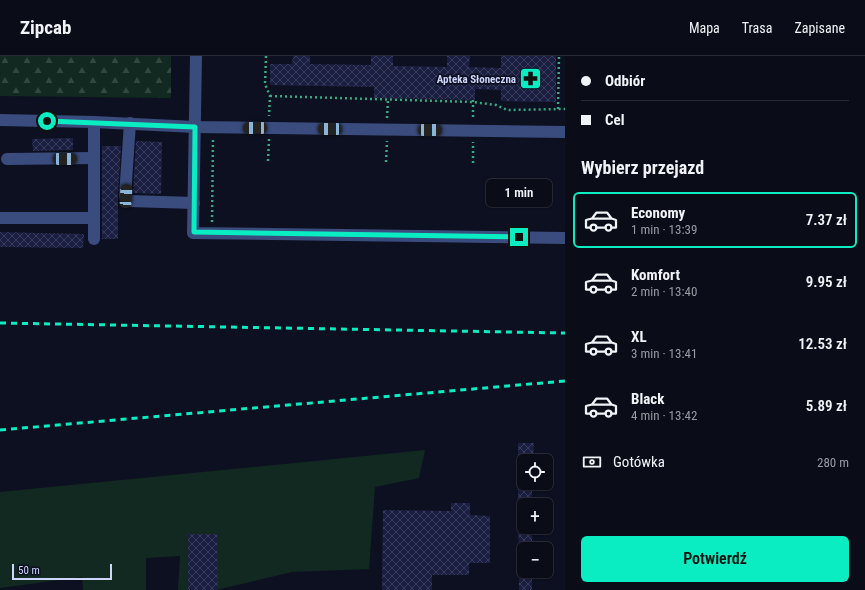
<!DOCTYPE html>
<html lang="pl">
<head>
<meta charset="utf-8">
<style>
	:root { --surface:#0a0c18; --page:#181a25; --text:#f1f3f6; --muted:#999ba2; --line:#2a2c37; --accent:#0aedc3 }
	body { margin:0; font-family:"Roboto Condensed",sans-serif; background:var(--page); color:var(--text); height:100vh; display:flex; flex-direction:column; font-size:15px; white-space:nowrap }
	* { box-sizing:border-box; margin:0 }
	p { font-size:13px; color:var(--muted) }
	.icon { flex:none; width:22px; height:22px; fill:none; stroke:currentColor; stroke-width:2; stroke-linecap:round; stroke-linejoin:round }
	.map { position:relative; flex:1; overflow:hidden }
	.sheet { display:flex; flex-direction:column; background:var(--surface); width:300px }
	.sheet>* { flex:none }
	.guide { display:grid; align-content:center; height:88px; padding:0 16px; background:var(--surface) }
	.fabs { position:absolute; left:517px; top:398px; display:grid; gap:8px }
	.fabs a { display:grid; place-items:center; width:36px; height:36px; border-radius:6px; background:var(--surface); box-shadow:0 1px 3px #0004,0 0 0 1px var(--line); font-size:20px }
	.scale { position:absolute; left:12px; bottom:10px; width:100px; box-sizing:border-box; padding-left:4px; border:2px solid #ced6fd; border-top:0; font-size:11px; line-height:14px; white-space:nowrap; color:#ced6fd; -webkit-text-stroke:3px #0d1020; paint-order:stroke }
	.end { position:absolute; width:18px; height:18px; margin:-9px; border:5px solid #0aedc3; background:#111; box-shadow:0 0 0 2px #111 }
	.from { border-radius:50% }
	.bubble { position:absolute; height:28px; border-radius:6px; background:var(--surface); box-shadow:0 1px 3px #0004,0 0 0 1px var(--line); font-size:13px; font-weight:600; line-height:28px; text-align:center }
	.car { position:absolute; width:12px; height:24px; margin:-12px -6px; border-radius:5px; box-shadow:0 0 3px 1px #0007; background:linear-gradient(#222 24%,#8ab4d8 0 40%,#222 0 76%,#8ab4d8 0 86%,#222 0) }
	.guide b { display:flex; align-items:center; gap:14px; height:38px; font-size:15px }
	.guide b+b { border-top:1px solid var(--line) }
	.guide i { width:10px; height:10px; background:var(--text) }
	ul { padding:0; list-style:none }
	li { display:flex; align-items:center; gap:12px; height:56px; margin:0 8px 6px; padding:0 8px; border:2px solid transparent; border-radius:6px }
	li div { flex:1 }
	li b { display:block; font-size:15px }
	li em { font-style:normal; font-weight:600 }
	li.current { border-color:var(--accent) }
	li>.icon { width:36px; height:36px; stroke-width:1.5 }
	h2 { padding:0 16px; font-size:18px; line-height:48px }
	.pay { display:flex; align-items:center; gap:10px; height:44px; padding:0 16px; font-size:15px }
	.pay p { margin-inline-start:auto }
	.button { display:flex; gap:8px; margin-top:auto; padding:8px 16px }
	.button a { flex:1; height:46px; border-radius:6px; background:var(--accent); color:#111; font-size:16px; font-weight:600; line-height:46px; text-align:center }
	header { display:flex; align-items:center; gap:24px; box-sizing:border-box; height:56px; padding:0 20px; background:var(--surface); border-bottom:1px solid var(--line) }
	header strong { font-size:19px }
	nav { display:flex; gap:22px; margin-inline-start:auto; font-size:14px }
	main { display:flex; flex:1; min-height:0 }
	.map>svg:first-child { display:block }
	.green { fill:#112921 }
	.forest { fill:url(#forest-firs) }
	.building { fill:url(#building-cross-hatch) }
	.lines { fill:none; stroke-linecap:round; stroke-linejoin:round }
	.path { stroke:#33ac82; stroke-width:2.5; stroke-dasharray:2 3; stroke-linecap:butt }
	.minor { stroke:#3a4b7d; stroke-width:12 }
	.rail { stroke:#0aedc3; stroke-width:3; stroke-dasharray:6 5; stroke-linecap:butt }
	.route { stroke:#0aedc3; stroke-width:5 }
	.labels { text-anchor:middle; stroke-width:3.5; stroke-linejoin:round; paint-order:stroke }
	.poi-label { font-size:11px; font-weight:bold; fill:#ced6fd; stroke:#0d1020; text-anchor:end }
</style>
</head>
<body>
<header>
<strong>Zipcab</strong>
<nav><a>Mapa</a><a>Trasa</a><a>Zapisane</a></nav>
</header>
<main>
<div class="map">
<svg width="565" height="534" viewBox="0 0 565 534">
	<defs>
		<pattern id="forest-firs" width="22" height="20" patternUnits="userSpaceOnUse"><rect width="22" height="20" fill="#112921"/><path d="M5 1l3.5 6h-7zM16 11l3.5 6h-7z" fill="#324742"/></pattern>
		<pattern id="building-cross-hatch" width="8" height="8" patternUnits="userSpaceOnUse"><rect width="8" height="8" fill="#1a1e40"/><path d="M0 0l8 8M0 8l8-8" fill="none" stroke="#3a3e5c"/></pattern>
	</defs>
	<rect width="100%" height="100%" fill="#0d1020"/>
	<polygon class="green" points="425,394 419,422 375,431 369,513 292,516 216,534 178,534 180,500 146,502 146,534 83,534 82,521 0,532 0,436"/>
	<polygon class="forest" points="0,0 171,0 171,42 0,40"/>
	<g class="building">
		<polygon points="293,0 310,0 310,8 371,9 371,0 393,0 393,10 447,11 447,0 470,0 469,11 501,12 501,0 556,0 556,46 501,45 501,34 475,33 475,44 374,42 374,31 270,29 270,8 292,8"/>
		<polygon points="73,82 73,94 33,95 32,83"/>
		<polygon points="136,85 162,86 161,138 133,137"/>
		<polygon points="102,90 121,90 118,139 118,183 102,183"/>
		<polygon points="0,176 84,178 83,192 0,191"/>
		<polygon points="518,387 534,387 533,405 518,405"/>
		<rect x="518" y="433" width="14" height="16"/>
		<polygon points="451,447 470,447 470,459 490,460 490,507 469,507 469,519 432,519 432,534 382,534 383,454 451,455"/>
		<polygon points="518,471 532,471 532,493 519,493"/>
		<polygon points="188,478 217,478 218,534 188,534"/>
		<rect x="519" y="515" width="13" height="19"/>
	</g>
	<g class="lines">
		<g class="path">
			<polyline points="266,0 265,28 270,40 269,60"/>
			<polyline points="270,40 473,46 496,49 507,54 565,53"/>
			<polyline points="473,44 473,63"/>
			<polyline points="558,53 559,0"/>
			<polyline points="387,62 388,42"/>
			<polyline points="268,105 269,83"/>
			<polyline points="386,106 387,85"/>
			<polyline points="473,107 473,86"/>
			<polyline points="212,166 213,83"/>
		</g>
		<g class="minor">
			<polyline points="196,0 193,177 565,182"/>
			<polyline points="0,64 94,66 195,71 565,76"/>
			<polyline points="94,66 94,183"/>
			<polyline points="130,67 125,140 130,145 194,147"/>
			<polyline points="7,103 94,102"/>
			<polyline points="0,162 94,162"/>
		</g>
		<g class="rail">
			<polyline points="0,267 565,277"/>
			<polyline points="0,374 565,325"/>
		</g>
	</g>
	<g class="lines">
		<polyline class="route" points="47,65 195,71 194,176 519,181"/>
	</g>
	<defs>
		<symbol id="pharmacy-square" viewBox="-11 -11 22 22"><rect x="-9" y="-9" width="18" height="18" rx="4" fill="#0aedc3" stroke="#0d1020"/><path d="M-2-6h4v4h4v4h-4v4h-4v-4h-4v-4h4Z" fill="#111"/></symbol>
	</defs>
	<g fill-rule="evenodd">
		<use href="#pharmacy-square" x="518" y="10" width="25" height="25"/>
	</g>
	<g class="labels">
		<g class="poi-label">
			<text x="516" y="27">Apteka Słoneczna</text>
		</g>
	</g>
</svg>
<div class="fabs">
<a><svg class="icon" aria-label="locate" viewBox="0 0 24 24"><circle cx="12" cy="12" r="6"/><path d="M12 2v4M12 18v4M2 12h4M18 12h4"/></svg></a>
<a>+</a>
<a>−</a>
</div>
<div class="scale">50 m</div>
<i class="end from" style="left:47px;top:65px"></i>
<i class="end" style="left:519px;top:181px"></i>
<div class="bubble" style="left:486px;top:123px;width:66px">1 min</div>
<i class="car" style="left:255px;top:72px;rotate:270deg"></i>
<i class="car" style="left:330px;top:73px;rotate:271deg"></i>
<i class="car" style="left:430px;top:74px;rotate:91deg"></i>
<i class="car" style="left:65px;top:103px;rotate:90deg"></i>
<i class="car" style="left:126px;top:140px;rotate:3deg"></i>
</div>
<section class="sheet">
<div class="guide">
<b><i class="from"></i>Odbiór</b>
<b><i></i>Cel</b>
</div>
<h2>Wybierz przejazd</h2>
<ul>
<li class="current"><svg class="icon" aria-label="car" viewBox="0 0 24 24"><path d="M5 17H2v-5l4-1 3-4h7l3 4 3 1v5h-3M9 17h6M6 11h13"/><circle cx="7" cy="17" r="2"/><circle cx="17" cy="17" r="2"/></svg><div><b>Economy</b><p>1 min · 13:39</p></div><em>7.37 zł</em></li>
<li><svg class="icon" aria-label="car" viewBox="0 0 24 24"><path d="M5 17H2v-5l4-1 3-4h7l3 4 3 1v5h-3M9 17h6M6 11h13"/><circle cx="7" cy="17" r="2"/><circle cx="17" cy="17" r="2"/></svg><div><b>Komfort</b><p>2 min · 13:40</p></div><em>9.95 zł</em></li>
<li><svg class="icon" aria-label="car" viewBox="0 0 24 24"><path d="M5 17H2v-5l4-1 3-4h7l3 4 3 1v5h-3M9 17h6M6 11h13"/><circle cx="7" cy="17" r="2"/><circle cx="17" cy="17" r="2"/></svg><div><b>XL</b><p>3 min · 13:41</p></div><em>12.53 zł</em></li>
<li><svg class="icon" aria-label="car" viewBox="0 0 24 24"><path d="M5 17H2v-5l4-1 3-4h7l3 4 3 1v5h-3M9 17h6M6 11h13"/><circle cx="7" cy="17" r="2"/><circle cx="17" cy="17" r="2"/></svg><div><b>Black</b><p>4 min · 13:42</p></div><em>5.89 zł</em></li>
</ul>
<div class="pay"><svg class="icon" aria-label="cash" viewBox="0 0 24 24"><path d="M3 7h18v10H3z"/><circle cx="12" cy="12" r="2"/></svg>Gotówka<p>280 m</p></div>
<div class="button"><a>Potwierdź</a></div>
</section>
</main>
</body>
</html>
